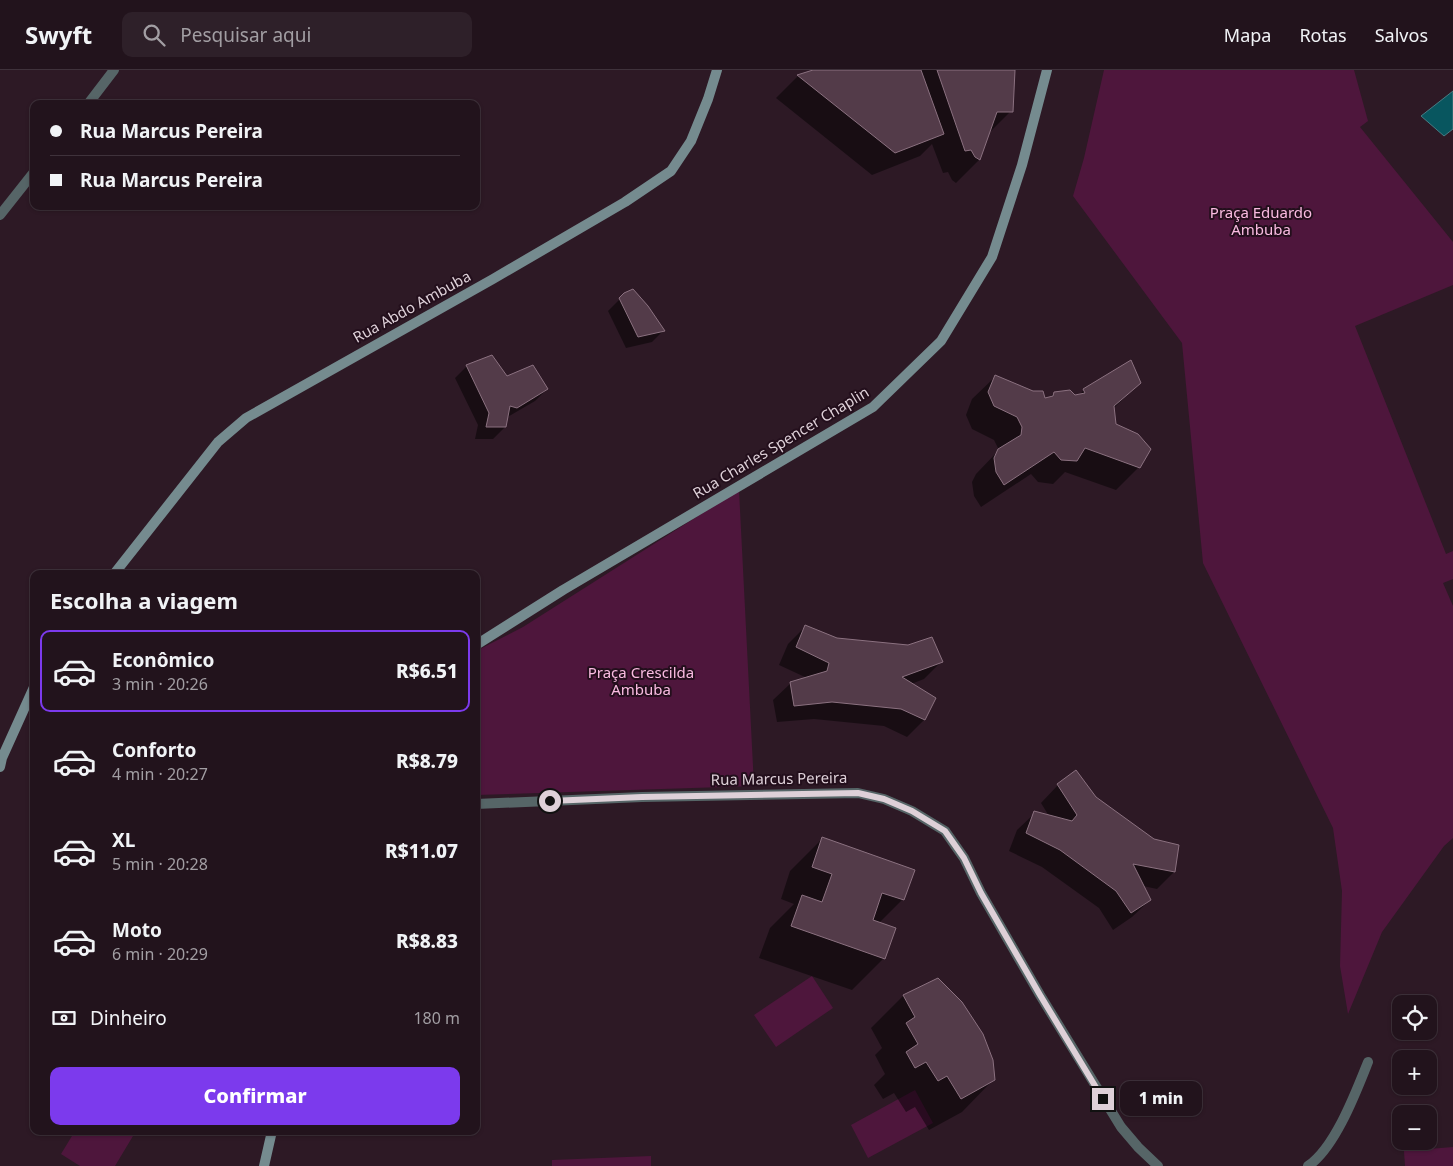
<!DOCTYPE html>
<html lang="pt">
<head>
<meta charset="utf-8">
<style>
	:root { --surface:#22131c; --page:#2e2029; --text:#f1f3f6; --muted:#a29ea3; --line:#3f323b; --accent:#7c3aed }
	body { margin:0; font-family:"Noto Sans",sans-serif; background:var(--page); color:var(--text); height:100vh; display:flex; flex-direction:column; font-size:19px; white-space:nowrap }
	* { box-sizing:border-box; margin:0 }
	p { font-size:16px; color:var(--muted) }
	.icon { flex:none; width:28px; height:28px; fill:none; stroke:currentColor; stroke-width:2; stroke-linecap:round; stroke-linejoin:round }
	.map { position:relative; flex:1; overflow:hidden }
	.side { position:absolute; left:30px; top:500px; width:450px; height:565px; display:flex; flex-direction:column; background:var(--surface); border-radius:10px; box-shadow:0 1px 4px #0004,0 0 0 1px var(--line) }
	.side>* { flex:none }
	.banner { position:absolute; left:30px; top:30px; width:450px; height:110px; border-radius:10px; box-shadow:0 1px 4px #0004,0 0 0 1px var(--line); display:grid; align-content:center; height:110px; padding:0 20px; background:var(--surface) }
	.buttons { position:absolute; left:1392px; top:925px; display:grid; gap:10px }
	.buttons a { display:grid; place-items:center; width:45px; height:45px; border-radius:10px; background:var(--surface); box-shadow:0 1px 4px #0004,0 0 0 1px var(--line); font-size:25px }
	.end { position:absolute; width:22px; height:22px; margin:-11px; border:6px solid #ded0d8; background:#111; box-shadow:0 0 0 2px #111 }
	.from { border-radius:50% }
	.bubble { position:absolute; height:35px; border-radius:10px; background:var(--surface); box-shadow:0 1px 4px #0004,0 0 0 1px var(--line); font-size:16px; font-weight:800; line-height:35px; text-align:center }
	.banner b { display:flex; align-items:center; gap:18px; height:48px; font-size:19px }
	.banner b+b { border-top:1px solid var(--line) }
	.banner i { width:12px; height:12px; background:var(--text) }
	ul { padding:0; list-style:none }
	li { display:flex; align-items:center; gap:15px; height:82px; margin:0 10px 8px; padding:0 10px; border:2px solid transparent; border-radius:10px }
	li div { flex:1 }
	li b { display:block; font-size:19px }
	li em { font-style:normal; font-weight:800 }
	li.on { border-color:var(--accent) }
	li>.icon { width:45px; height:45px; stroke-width:1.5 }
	h2 { padding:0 20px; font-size:22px; line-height:60px }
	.pay { display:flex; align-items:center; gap:12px; height:55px; padding:0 20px; font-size:19px }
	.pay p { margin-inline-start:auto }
	.action { display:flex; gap:10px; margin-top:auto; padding:10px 20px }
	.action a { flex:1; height:58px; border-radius:10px; background:var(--accent); color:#fff; font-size:20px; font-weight:800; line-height:58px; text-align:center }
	header { display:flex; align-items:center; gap:30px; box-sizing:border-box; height:70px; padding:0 25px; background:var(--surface); border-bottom:1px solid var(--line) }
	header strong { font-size:24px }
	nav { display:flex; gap:28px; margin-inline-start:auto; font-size:18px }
	.search { width:350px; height:45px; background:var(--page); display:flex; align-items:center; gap:12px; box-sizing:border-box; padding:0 18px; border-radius:10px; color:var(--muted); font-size:19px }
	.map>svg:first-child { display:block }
	.green { fill:#4e163c }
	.water { fill:#08565f; stroke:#487b83 }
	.shadow { fill:#0007 }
	.building { fill:#533b49; stroke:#8b7180 }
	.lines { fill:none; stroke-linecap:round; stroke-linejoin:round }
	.street { stroke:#566567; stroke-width:10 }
	.secondary { stroke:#758b8f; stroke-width:10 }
	.route { stroke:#ded0d8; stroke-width:6 }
	.labels { text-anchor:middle; stroke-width:4; stroke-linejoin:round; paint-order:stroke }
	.park-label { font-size:15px; fill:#fabbe1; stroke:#230f1c }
	.street-label { font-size:15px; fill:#ded0d8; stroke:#230f1c }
</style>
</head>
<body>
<header>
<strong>Swyft</strong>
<div class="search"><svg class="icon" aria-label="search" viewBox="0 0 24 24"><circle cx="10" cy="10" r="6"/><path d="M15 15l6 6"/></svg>Pesquisar aqui</div>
<nav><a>Mapa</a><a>Rotas</a><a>Salvos</a></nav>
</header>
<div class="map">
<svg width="1453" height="1096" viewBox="0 0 1453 1096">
	<rect width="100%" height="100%" fill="#2d1925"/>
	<g class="green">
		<polygon points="1104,0 1354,0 1368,51 1360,57 1453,172 1453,215 1355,256 1446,484 1453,481 1453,509 1443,513 1453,536 1453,768 1444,776 1382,862 1348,944 1340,896 1342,821 1333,758 1203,493 1182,273 1073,126 1084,88"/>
		<polygon points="739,420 754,716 476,725 476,581 523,557"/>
		<polygon points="812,906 833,938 776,977 754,945"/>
		<polygon points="915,1020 933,1053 868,1088 851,1055"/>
		<polygon points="75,1061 136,1061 115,1096 80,1096 61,1084"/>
		<polygon points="1453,1077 1453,1096 1405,1096 1404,1081"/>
		<polygon points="651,1086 651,1096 552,1096 552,1090"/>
	</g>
	<polygon class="water" points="1453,21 1453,59 1444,66 1421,46"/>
	<g class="shadow">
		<polygon points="817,0 1013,0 1011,41 988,64 979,90 956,113 952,110 948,102 943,103 932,74 920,86 872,105 776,28 798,6"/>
		<polygon points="625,224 663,261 652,272 626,278 608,241"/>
		<polygon points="467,296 507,308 547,319 535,331 506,348 505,357 493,369 475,369 478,355 455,308"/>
		<polygon points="995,307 1044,329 1049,328 1054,323 1075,326 1079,325 1084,320 1139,313 1113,339 1114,355 1139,397 1116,420 1065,402 1053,414 1038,412 1031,404 981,437 974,426 972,412 976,404 999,380 994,370 972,359 966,345 972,329"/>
		<polygon points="806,556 836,569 941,592 924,609 911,614 934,629 924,650 907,667 884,656 814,649 777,652 773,630 791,613 807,608 779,595 788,574"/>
		<polygon points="1058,715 1095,728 1154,770 1174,802 1157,819 1143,816 1150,830 1132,847 1113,860 1099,838 1042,797 1009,781 1017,760 1035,743 1049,746 1041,733"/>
		<polygon points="822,769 903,829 879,853 884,888 852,920 759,888 770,858 794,834 781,829 790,801"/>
		<polygon points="937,910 994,1009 962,1042 929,1060 915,1037 906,1042 894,1023 883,1029 874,1015 885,1004 875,985 882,978 871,958 903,926"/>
	</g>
	<g class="building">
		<polygon points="813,0 921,0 944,64 895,83 797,5"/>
		<polygon points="937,0 1015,0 1013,42 997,42 980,90 975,87 971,80 965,81"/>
		<polygon points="633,219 648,236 665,261 638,267 619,228 624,223"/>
		<polygon points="492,285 507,306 533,295 548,319 517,338 510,336 506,357 486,357 489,343 466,295"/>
		<polygon points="1131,290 1141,313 1114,336 1116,354 1138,364 1151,379 1140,398 1085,378 1077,391 1061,390 1054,382 1004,415 996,402 994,388 998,379 1021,365 1022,357 1017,347 994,336 988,322 995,305 1033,321 1043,321 1045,328 1053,326 1054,322 1070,320 1075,325 1085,323 1083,319"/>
		<polygon points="805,555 837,568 908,575 932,567 943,592 902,607 936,628 925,650 901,639 832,632 794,636 790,612 827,601 829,593 796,577"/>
		<polygon points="1076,700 1096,727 1154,769 1179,775 1175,802 1133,794 1151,830 1131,843 1116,821 1060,780 1026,763 1034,741 1072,751 1077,745 1057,714"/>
		<polygon points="822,767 915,800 904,830 882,823 873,850 896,858 885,889 791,856 802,825 822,832 832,804 812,797"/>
		<polygon points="938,908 962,932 983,964 993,990 995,1010 961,1029 947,1006 938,1011 926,992 915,998 906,982 918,974 906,953 915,947 903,925"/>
	</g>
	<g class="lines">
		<g class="street">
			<polyline points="88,34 114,0"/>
			<polyline points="0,145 34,102"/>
			<polyline points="476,734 642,727 858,723 884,729 912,741 945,761 964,788 981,823 1040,925 1121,1057 1138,1077 1158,1096"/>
			<path d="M1308 1096C1335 1078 1356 1022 1368 992"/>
		</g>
		<g class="secondary">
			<polyline points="114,504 218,372 246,348 493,209 625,132 671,101 691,71 708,29 717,0"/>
			<polyline points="476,575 563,520 873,337 941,271 992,187 1022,95 1047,0"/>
			<polyline points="0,697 2,688 34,617"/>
			<polyline points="264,1096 272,1061"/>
		</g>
	</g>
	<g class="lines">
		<polyline class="route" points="550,731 642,727 858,723 884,729 912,741 945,761 964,788 981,823 1040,925 1103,1029"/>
	</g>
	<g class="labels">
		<g class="park-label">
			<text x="1261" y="148">Praça Eduardo<tspan x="1261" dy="17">Ambuba</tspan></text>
			<text x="641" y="608">Praça Crescilda<tspan x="641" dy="17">Ambuba</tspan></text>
		</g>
		<g class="street-label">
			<text transform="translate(412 237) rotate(-29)" y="5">Rua Abdo Ambuba</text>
			<text transform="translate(781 373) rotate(-31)" y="5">Rua Charles Spencer Chaplin</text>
			<text transform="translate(779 709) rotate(-1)" y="5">Rua Marcus Pereira</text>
		</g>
	</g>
</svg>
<div class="buttons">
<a><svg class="icon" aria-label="locate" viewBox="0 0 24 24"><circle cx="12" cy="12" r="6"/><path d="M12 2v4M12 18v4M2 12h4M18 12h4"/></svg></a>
<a>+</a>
<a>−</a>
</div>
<i class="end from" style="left:550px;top:731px"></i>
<i class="end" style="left:1103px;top:1029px"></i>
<div class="bubble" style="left:1120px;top:1011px;width:82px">1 min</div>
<div class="banner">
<b><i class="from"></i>Rua Marcus Pereira</b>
<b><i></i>Rua Marcus Pereira</b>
</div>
<section class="side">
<h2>Escolha a viagem</h2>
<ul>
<li class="on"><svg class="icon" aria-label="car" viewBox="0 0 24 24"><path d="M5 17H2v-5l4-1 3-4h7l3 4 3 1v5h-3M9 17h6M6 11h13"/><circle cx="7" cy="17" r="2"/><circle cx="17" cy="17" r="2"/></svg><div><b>Econômico</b><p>3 min · 20:26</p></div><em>R$6.51</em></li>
<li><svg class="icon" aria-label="car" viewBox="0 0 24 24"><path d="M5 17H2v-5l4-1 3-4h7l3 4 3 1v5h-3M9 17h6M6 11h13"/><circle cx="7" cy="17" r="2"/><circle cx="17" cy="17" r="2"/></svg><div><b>Conforto</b><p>4 min · 20:27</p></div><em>R$8.79</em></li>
<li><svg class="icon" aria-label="car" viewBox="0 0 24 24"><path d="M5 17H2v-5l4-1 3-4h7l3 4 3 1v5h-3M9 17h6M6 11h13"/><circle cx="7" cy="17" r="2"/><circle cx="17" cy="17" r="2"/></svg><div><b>XL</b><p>5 min · 20:28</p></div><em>R$11.07</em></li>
<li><svg class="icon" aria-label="car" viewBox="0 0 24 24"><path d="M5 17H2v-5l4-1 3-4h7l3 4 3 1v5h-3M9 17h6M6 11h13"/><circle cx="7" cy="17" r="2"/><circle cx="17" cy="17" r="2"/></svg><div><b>Moto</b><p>6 min · 20:29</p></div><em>R$8.83</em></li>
</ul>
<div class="pay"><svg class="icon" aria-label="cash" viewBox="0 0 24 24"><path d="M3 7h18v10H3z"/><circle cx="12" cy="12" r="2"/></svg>Dinheiro<p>180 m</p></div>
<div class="action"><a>Confirmar</a></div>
</section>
</div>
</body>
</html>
